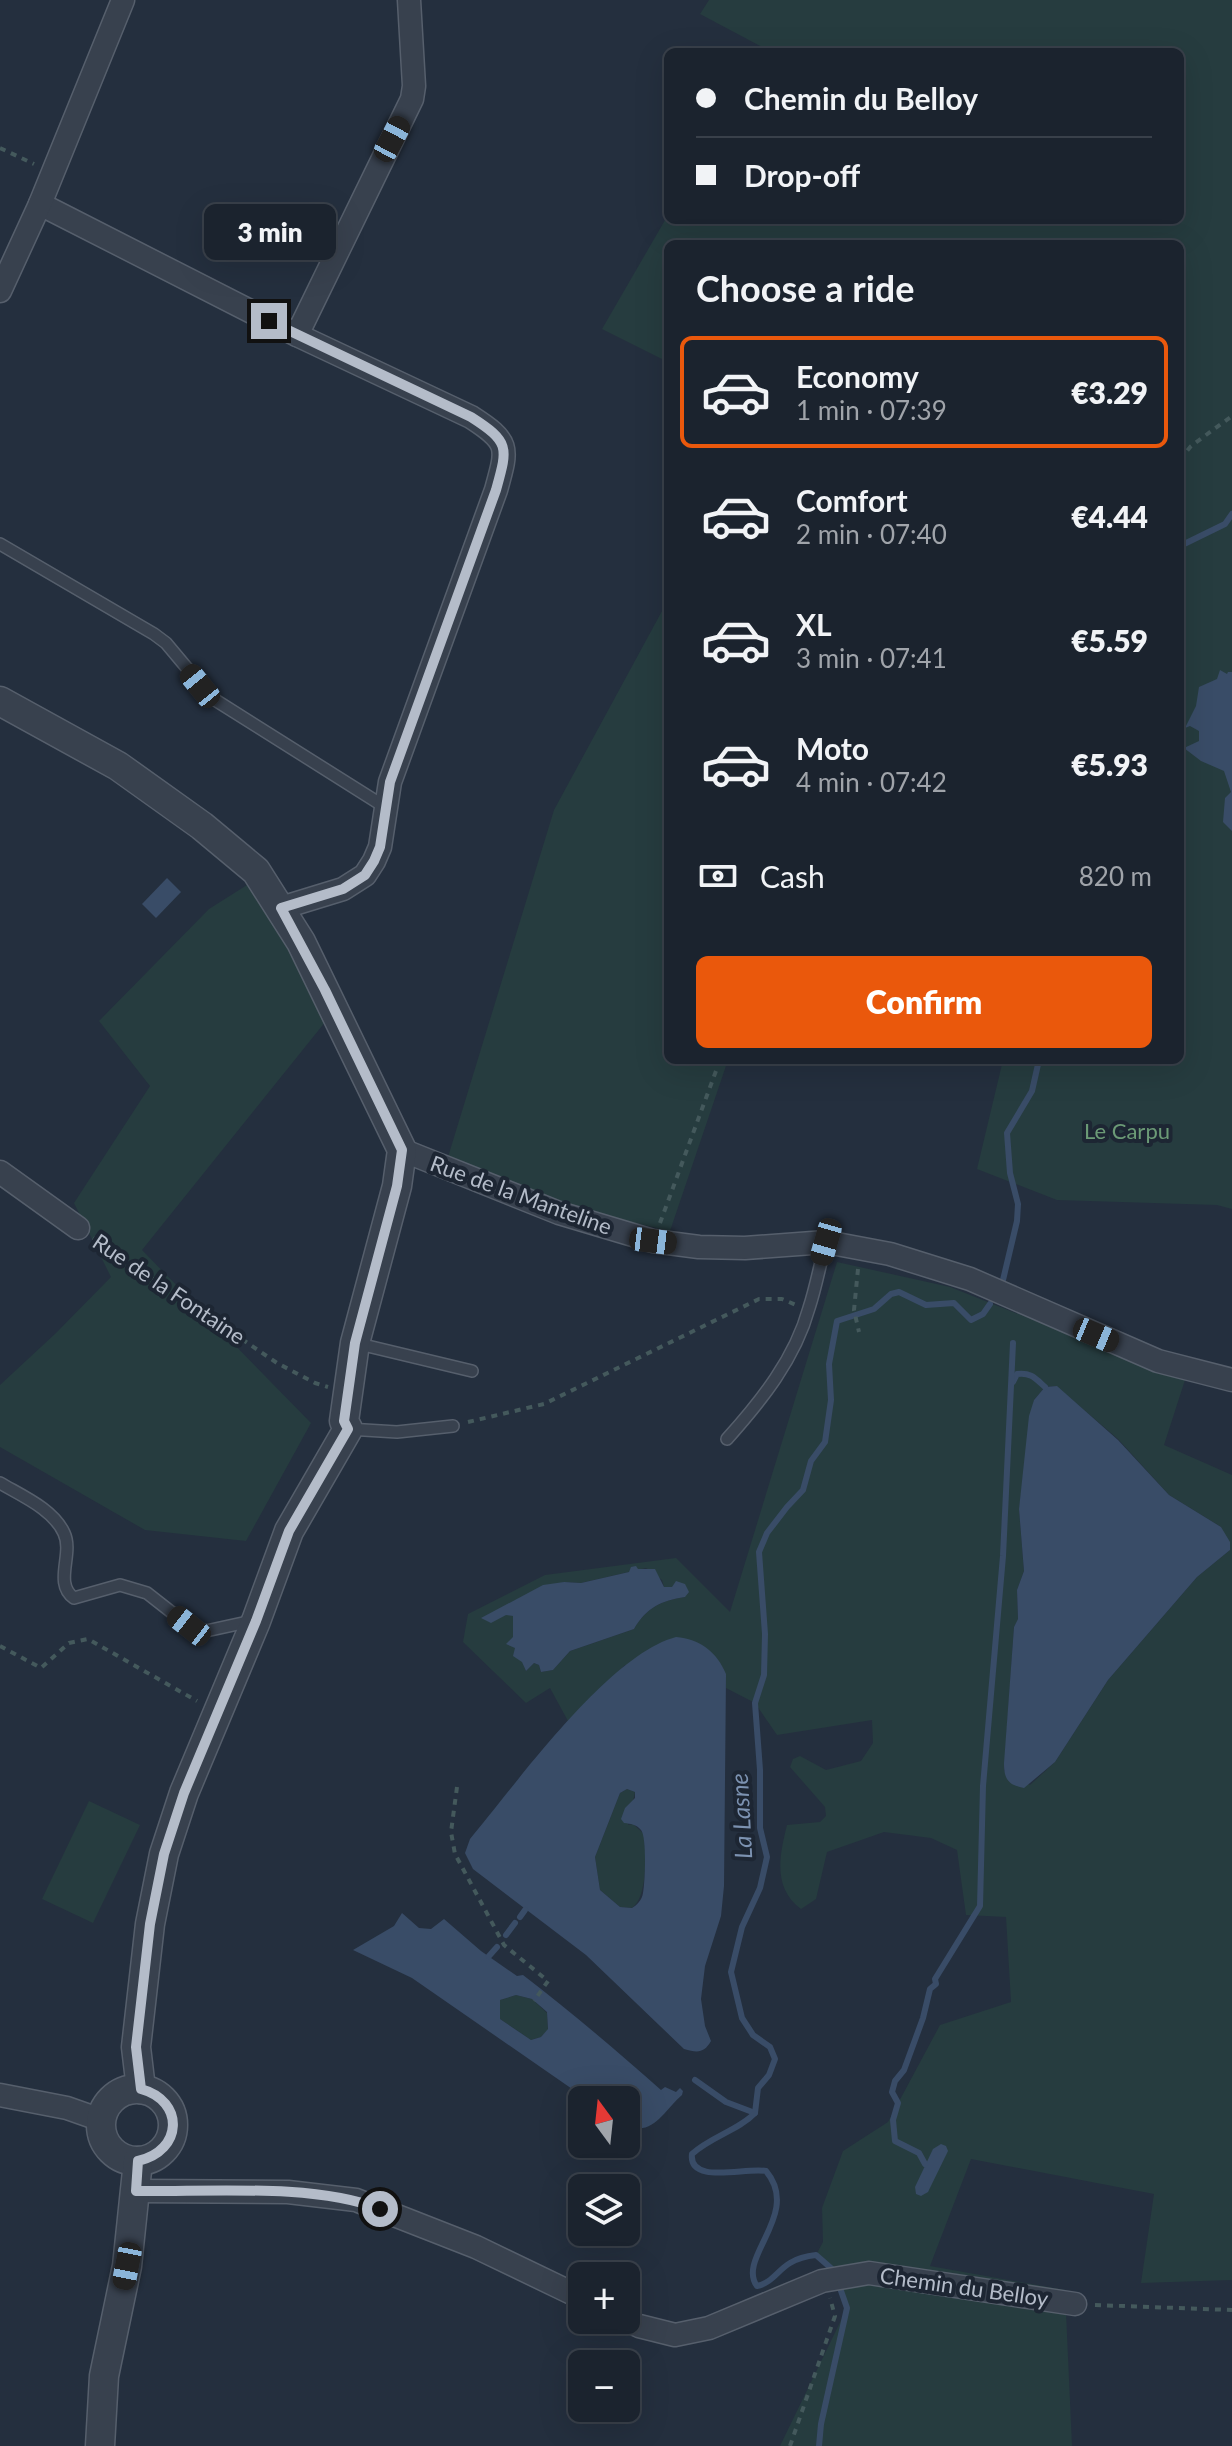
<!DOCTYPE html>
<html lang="en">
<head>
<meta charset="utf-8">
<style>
	:root { --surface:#1b232e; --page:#242b36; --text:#f1f3f6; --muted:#a0a4aa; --line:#39404a; --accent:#ea580c }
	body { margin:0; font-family:Lato,sans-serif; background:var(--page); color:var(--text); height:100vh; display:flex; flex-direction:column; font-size:30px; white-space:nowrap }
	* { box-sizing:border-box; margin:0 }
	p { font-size:26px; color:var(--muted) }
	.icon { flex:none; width:44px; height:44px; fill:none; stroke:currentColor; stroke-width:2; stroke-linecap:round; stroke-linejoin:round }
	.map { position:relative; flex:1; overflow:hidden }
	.drawer { position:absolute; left:664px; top:240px; width:520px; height:824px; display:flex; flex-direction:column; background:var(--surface); border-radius:12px; box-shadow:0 8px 32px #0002,0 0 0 2px var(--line) }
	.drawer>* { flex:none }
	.hud { position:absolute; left:664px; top:48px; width:520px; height:176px; border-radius:12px; box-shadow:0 8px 32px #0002,0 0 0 2px var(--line); display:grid; align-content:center; height:176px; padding:0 32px; background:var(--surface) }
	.needle { width:52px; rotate:345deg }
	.controls { position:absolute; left:568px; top:2086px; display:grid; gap:16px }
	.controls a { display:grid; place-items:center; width:72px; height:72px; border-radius:12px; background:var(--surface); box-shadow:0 8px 32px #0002,0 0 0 2px var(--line); font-size:40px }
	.end { position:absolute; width:36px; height:36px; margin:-18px; border:10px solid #b4bcc9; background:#111; box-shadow:0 0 0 4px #111 }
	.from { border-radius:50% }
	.bubble { position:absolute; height:56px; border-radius:12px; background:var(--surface); box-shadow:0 8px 32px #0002,0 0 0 2px var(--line); font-size:26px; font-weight:800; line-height:56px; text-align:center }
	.car { position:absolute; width:24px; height:48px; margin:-24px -12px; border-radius:10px; box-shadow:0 0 6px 2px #0007; background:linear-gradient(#222 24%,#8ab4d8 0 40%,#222 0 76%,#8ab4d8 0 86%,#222 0) }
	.hud b { display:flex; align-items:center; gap:28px; height:76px; font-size:30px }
	.hud b+b { border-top:2px solid var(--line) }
	.hud i { width:20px; height:20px; background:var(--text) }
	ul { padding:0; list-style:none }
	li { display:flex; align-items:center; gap:24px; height:112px; margin:0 16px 12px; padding:0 16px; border:4px solid transparent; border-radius:12px }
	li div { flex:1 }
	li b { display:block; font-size:30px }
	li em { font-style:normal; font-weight:800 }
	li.active { border-color:var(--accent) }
	li>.icon { width:72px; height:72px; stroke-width:1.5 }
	h2 { padding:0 32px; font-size:36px; line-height:96px }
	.pay { display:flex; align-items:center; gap:20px; height:88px; padding:0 32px; font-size:30px }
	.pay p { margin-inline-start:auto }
	.button { display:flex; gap:16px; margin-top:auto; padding:16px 32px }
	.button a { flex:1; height:92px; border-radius:12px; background:var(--accent); color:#fff; font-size:32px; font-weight:800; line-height:92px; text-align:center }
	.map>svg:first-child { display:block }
	.green { fill:#263c3f; fill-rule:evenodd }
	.water { fill:#394c67; fill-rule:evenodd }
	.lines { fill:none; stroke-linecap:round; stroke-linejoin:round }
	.stream { stroke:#394c67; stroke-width:6 }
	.service-casing { stroke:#565f6c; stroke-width:14 }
	.minor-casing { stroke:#565f6c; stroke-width:25 }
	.tertiary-casing { stroke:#565f6c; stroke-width:31 }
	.path { stroke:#44595c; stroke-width:4; stroke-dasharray:6 6; stroke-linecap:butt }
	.service { stroke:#38414e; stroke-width:11 }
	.minor { stroke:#38414e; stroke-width:22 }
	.tertiary { stroke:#38414e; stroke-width:28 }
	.route { stroke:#b4bcc9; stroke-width:10 }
	.labels { text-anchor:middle; stroke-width:8; stroke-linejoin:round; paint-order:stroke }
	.park-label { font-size:22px; fill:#6b9a76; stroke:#1d2633 }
	.street-label { font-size:22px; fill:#b4bcc9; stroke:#1d2633 }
	.water-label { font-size:24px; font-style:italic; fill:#7c92b1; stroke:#1d2633 }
</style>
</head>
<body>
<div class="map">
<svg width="1232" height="2446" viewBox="0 0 1232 2446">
	<rect width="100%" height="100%" fill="#242f3e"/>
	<g class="green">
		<polygon points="709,0 1232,0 1232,1209 1217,1205 1057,1200 977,1169 1003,1060 1180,1060 1180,244 668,244 668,362 602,329 668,215 668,220 1180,220 1180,52 762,52 764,48 700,14"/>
		<polygon points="668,600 668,1060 728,1060 670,1231 595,1214 448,1157 554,810"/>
		<polygon points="247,885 287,940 330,1016 142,1250 311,1423 246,1541 145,1530 0,1447 0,1385 56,1333 111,1277 74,1203 150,1086 99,1021 209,909"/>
		<path d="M837 1262 950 1287 1185 1380 1164 1445 1232 1475V2280L1141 2283 1154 2194 971 2159 930 2266 1065 2290 1072 2446H780L847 2308 832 2269 816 2255 823 2242 822 2208 843 2151 888 2122 940 2025 1011 2002 1006 1917 966 1915 957 1850 931 1838 884 1832 827 1852 816 1899 801 1909C773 1888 779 1857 787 1825L820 1822 826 1816 825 1807 790 1767 793 1759 800 1756 826 1770 861 1761 873 1743 872 1720 777 1735 755 1703 726 1688V1674L625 1665 568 1721 550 1688 526 1703 463 1642 468 1614 545 1575 676 1558 730 1612ZM1056 1386 1118 1439 1169 1495 1221 1527 1230 1550 1197 1577 1108 1680 1055 1762 1030 1785 1004 1771 1014 1627 1018 1620 1017 1590 1024 1571 1019 1509 1034 1400 1045 1387ZM646 1568 662 1580 664 1587H672L685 1597C661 1601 647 1607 634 1629L570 1651 553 1670 541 1672 539 1665 534 1663 526 1671 513 1637V1616L506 1614 564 1582 581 1583Z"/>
		<path d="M627 1789 635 1792 628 1825 633 1824 644 1834C646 1853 648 1897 632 1908L620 1907 600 1890 595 1857 620 1793Z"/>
		<polygon points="89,1801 140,1825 93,1923 42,1899"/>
		<polygon points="516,1995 532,1999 547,2013 548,2030 541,2037 531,2040 500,2019 500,2000"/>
	</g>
	<g class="water">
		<polygon points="1220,670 1227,674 1228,672 1232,672 1232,831 1223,822 1225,798 1231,792 1224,771 1201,761 1184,748 1199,741 1199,731 1190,726 1185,728 1196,706 1199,687 1217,679"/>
		<polygon points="167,878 181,892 156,918 142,904"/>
		<path d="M1057 1386 1118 1440 1169 1495 1221 1527 1230 1542V1550L1197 1577 1108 1680 1055 1762 1024 1788C1008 1785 1004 1779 1004 1763L1014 1627 1018 1619 1017 1590 1024 1571 1019 1509 1029 1416 1034 1400 1045 1387Z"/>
		<path d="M636 1566 638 1569H655L664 1587H672L676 1581 685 1584 689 1592 685 1597C661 1601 647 1607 634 1629L570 1651 553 1670 541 1672 539 1665 534 1663 526 1671 522 1662 513 1656 515 1648 506 1644 513 1637V1616L506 1615 491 1623 481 1618 543 1585 564 1582 581 1583 629 1572 631 1567Z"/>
		<path d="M676 1637C700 1639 717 1652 726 1674L724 1886 721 1916 705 1966 701 1999 705 2026 711 2041C704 2053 698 2053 684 2049L586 1955 473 1869 465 1853 470 1839C516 1784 608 1655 676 1637ZM627 1789 635 1792V1798L625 1808 621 1819 624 1823C631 1824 636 1824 641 1830 647 1837 645 1883 643 1893 642 1900 637 1905 632 1908L620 1907 600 1890 595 1857 620 1793Z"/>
		<path d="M402 1913 419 1928 431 1929 444 1919 481 1951 517 1976 523 1975C571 2012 616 2050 661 2090L665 2087 676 2092 680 2088 683 2091 682 2095C664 2110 653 2138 626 2125V2100H588L412 1978 353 1950 394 1926ZM516 1995 532 1999 547 2012 548 2029 541 2037 531 2040 500 2019V2000Z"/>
		<polygon points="941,2144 946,2146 948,2151 928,2192 921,2196 916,2194 915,2187 933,2149"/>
	</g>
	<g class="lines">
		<g class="stream">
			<polyline points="1180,546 1225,524 1232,514"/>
			<polyline points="1003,1280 1017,1221 1018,1204 1010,1173 1007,1133 1032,1091 1039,1060"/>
			<path d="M1013 1382 1017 1374C1031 1372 1036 1379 1045 1387"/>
			<polyline points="520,1917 525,1910"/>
			<polyline points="506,1935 515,1923"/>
			<polyline points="489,1956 497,1947"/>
			<polyline points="695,2080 726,2102 755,2113"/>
			<polyline points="925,2164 919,2153 895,2141 893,2120 898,2103 892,2092 895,2081 904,2070 923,2018 930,1989 936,1984 935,1979 980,1906 983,1786 1003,1556 1013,1343"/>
			<path d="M832 2269 816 2255C806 2256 798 2258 790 2263 778 2270 772 2283 757 2286 736 2258 802 2214 766 2171 746 2167 688 2185 692 2154 710 2137 739 2130 755 2113L758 2088 769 2075 775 2059 770 2047 753 2035 742 2018 731 1972 742 1927 760 1888 767 1857 760 1828V1770L755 1703 764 1675 765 1634 759 1552 767 1533 787 1507 803 1490 811 1461 825 1442 831 1400 829 1364 837 1321 874 1309 891 1294 899 1292 926 1305 954 1303 971 1320 983 1314 990 1304"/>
			<polyline points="819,2446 821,2424 847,2308 840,2288"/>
		</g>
		<defs>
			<g id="service">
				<polyline points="0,544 154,634 166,643 212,698 385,807"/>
				<polyline points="355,1343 472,1371"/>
				<polyline points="348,1429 397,1432 453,1426"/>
				<path d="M727 1439C761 1401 795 1359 809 1308 816 1287 820 1264 826 1242"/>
				<path d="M0 1483C22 1496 53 1509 64 1533 74 1554 53 1583 74 1598L120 1585 147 1593 189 1626 206 1631 252 1621"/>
			</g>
			<g id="minor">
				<path d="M40 204 297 335 471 417C510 442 508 447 496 490L390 782 380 847 374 861 365 875 343 889 281 908"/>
				<polyline points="0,291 40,204 123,0"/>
				<polyline points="297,335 412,99 414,86 409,0"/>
				<polyline points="402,1150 559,1213 653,1241 699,1247 745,1248 826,1242 890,1254 970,1279 1158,1361 1232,1380"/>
				<polyline points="0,1172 78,1228"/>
				<polyline points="0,2095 67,2108 101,2120"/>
				<polyline points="136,2191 288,2192 356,2200 476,2247 582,2298"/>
				<polyline points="626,2320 639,2326 675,2335 709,2328 822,2281 869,2273 1075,2304"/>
			</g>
			<g id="tertiary">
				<polyline points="0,701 118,766 202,826 256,871 301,942 402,1150 397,1186 355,1343 344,1421 348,1429 289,1531 256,1621 184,1793 164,1854 150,1924 136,2047 141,2089"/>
				<circle cx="137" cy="2125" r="36"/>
				<polyline points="100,2446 104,2376 127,2266 138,2161"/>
			</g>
		</defs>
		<use href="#service" class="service-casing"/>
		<use href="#minor" class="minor-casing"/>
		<use href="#tertiary" class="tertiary-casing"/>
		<g class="path">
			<polyline points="0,148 34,164"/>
			<polyline points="1180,460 1191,446 1232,416"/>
			<polyline points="660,1223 720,1060"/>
			<polyline points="93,1238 277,1363 315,1383 328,1387"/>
			<polyline points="858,1269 854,1310 859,1332"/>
			<polyline points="468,1422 544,1404 759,1299 782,1299 796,1305"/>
			<polyline points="0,1646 41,1668 69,1643 88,1639 197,1701"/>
			<polyline points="457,1787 451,1832 455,1854 504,1945 548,1981 534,2001"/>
			<polyline points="1095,2305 1232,2310"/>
			<polyline points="790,2446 835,2316 830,2298"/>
		</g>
		<use href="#service" class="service"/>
		<use href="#minor" class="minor"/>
		<use href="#tertiary" class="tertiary"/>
	</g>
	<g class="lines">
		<path class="route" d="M269 321 471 417C510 442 508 447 496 490L390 782 380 847 374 861 365 875 343 889 281 908 325 990 402 1150 397 1186 355 1343 344 1421 348 1429 289 1531 256 1621 184 1793 164 1854 150 1924 136 2047 141 2089C185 2101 183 2151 138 2161L136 2191C208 2192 314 2183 380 2209"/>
	</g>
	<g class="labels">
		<g class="park-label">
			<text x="1127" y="1139">Le Carpu</text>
		</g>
		<g class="street-label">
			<text transform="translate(521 1195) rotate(20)" y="8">Rue de la Manteline</text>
			<text transform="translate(169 1289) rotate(34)" y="8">Rue de la Fontaine</text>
			<text transform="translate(964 2287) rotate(8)" y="8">Chemin du Belloy</text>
		</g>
		<g class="water-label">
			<text transform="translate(742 1816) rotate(-93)" y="8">La Lasne</text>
		</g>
	</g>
</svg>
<div class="controls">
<a><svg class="needle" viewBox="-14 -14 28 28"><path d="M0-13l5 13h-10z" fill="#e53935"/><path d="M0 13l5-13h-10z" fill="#a0a4aa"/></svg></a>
<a><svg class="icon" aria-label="layers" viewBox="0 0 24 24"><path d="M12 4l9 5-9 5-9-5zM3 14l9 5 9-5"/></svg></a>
<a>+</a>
<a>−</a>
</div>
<i class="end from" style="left:380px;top:2209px"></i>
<i class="end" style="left:269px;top:321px"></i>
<div class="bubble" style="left:204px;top:204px;width:132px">3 min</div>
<i class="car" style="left:392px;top:139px;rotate:28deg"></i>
<i class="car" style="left:200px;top:686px;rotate:321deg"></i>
<i class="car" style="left:653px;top:1241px;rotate:97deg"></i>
<i class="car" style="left:826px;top:1242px;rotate:196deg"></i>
<i class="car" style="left:1096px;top:1335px;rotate:113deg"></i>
<i class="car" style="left:189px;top:1626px;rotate:308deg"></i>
<i class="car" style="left:127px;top:2266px;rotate:191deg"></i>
<div class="hud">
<b><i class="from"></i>Chemin du Belloy</b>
<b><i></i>Drop-off</b>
</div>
<section class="drawer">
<h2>Choose a ride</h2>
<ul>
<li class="active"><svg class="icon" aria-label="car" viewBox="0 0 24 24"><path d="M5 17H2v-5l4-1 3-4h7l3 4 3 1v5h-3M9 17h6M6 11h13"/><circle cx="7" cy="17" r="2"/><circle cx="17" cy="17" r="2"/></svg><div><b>Economy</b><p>1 min · 07:39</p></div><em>€3.29</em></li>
<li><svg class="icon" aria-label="car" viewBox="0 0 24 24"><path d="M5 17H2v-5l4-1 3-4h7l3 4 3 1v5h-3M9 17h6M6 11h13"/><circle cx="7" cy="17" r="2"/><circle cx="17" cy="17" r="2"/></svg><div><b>Comfort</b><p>2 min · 07:40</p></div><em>€4.44</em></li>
<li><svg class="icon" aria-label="car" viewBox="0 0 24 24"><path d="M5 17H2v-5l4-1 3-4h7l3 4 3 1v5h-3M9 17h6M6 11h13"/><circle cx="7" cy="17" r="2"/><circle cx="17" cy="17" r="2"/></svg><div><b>XL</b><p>3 min · 07:41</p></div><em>€5.59</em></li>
<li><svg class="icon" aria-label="car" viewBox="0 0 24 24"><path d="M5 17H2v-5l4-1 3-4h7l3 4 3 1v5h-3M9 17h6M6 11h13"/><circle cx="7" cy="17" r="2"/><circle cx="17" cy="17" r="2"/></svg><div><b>Moto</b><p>4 min · 07:42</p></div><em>€5.93</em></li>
</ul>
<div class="pay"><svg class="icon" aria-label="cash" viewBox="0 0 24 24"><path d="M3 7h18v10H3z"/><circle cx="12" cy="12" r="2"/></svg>Cash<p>820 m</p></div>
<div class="button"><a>Confirm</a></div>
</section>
</div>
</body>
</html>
